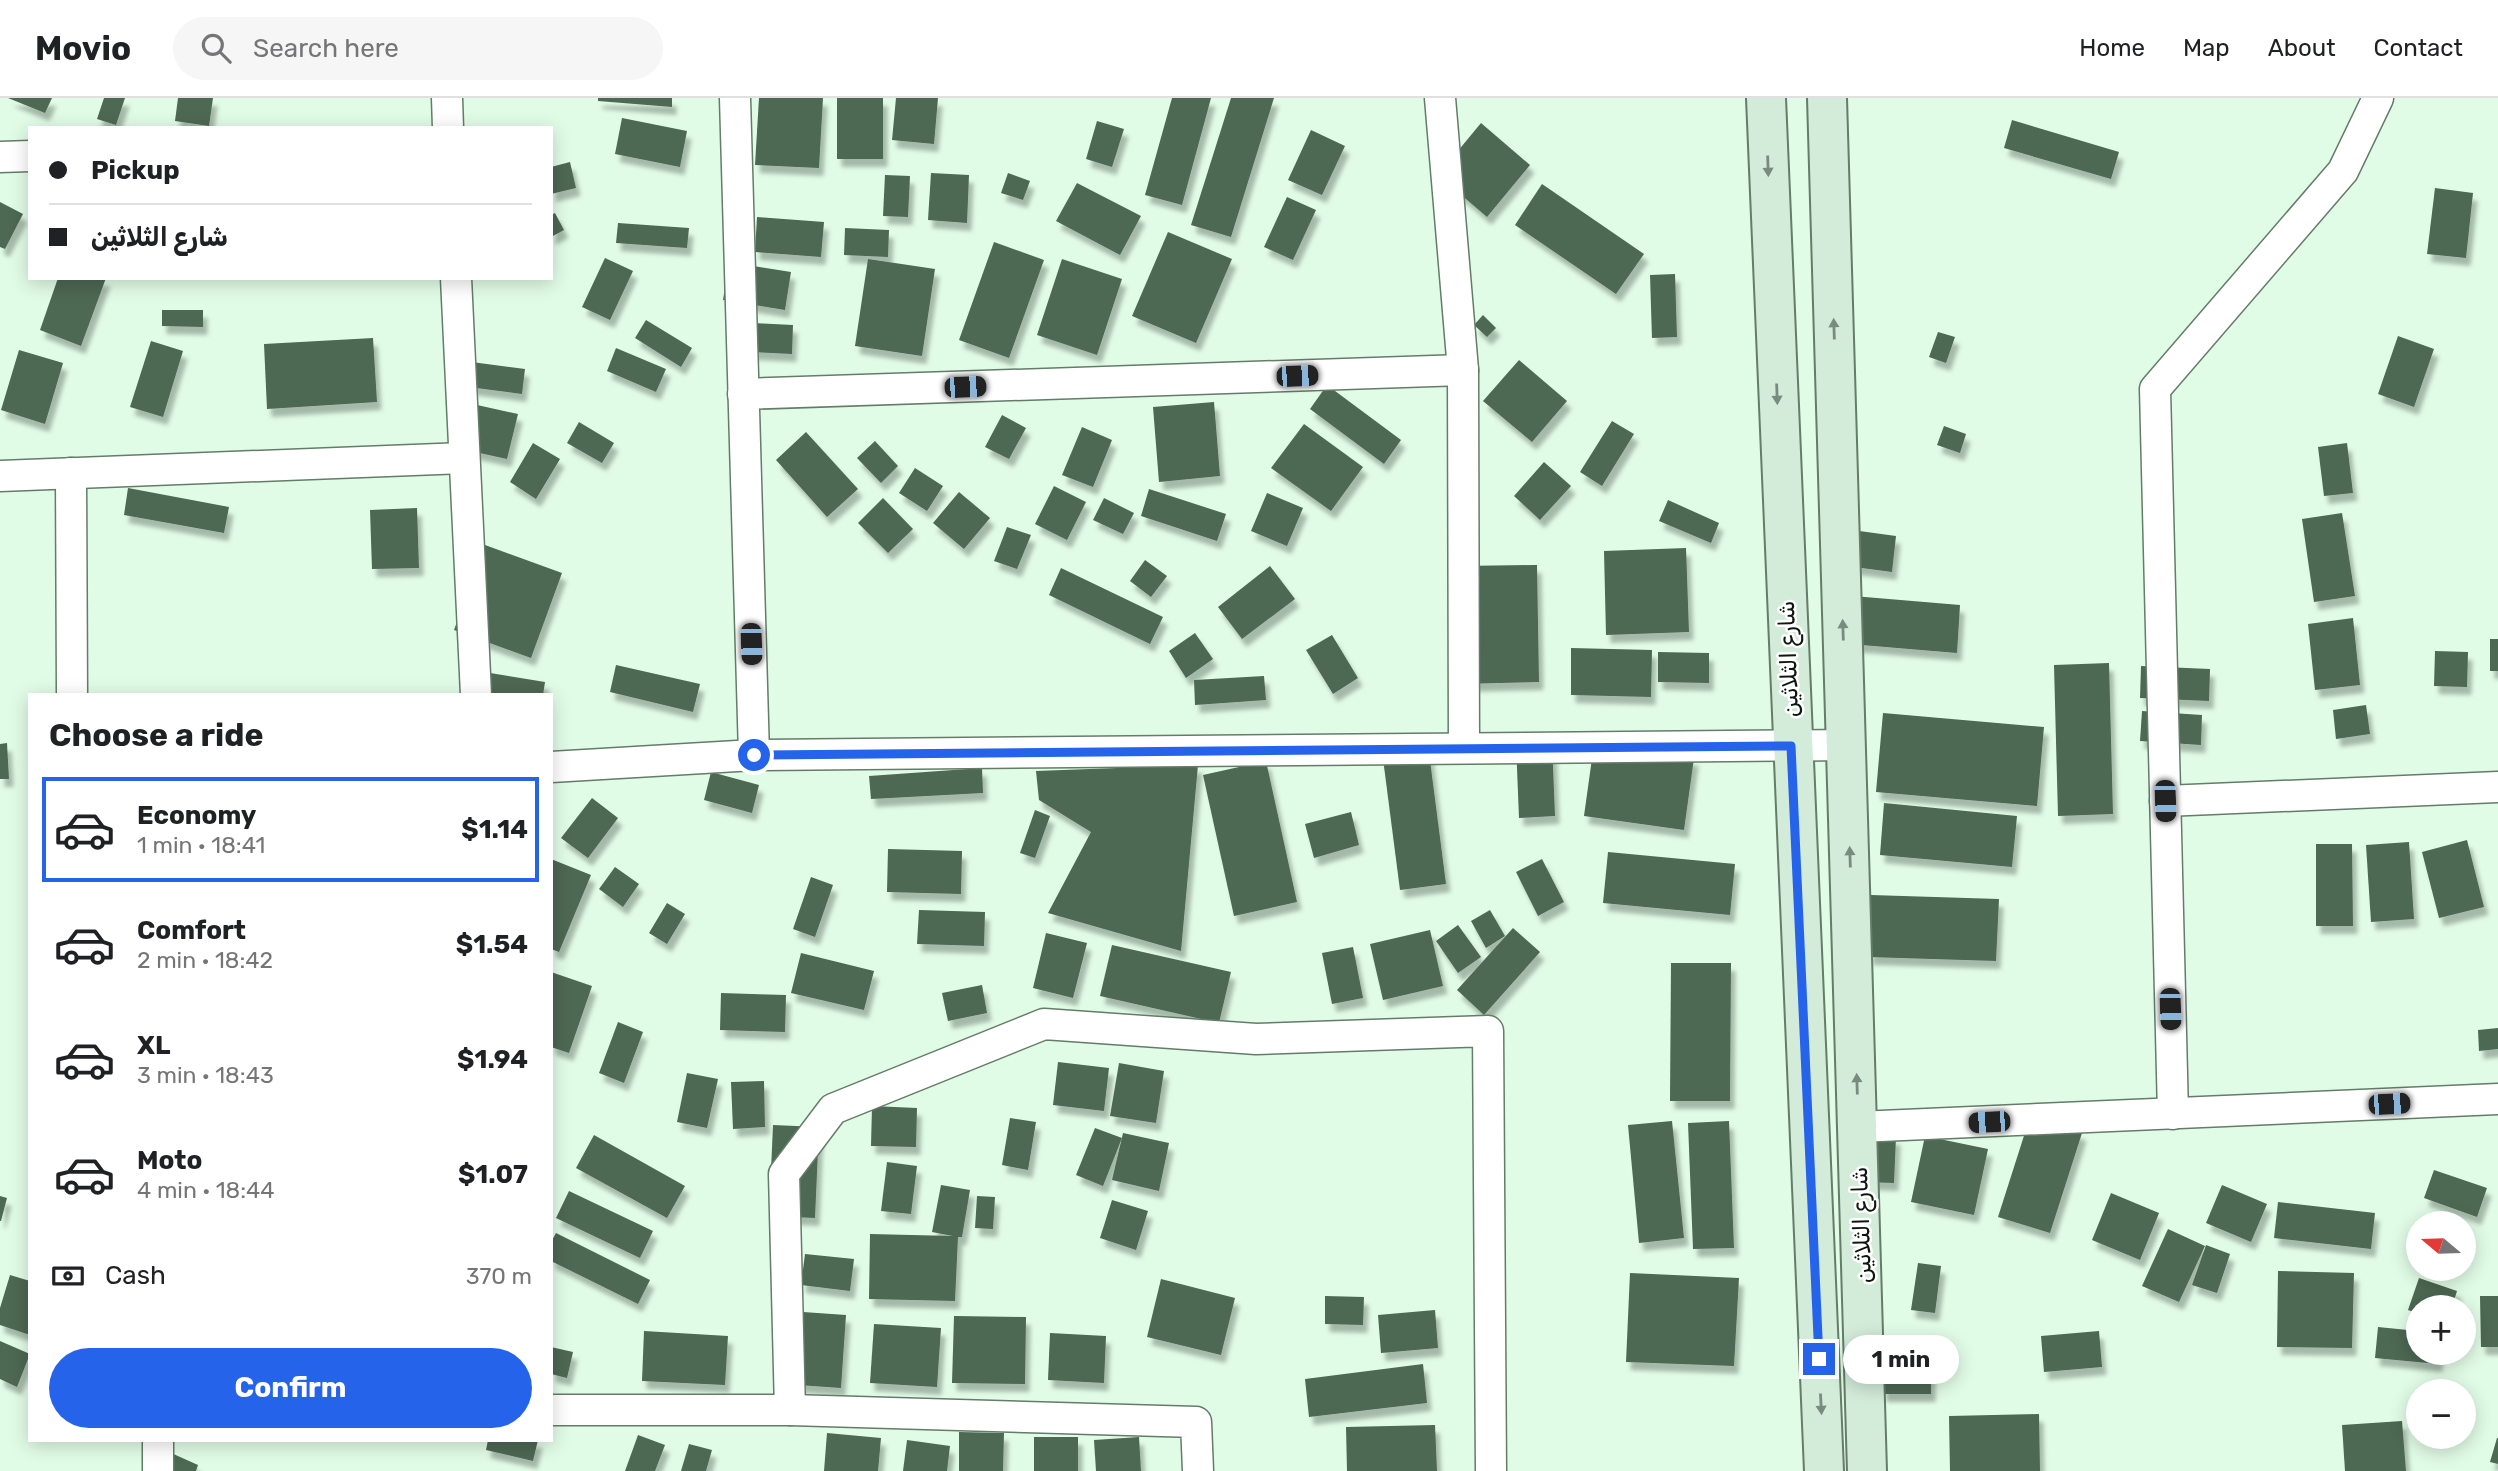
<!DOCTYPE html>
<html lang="en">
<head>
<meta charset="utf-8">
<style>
	:root { --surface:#fff; --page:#f6f6f6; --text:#202124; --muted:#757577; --line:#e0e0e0; --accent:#2563eb }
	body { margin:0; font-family:Rubik,Vazirmatn,sans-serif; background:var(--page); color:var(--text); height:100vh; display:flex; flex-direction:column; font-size:26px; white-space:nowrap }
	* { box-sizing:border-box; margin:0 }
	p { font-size:23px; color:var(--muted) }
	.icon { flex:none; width:38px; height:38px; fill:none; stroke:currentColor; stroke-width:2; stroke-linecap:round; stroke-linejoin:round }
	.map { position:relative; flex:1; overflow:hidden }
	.details { position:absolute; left:28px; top:595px; width:525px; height:749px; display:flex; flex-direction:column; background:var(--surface); border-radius:0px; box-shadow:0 4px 18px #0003 }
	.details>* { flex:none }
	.guide { position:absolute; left:28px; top:28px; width:525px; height:154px; border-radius:0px; box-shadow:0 4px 18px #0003; display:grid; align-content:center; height:154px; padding:0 21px; background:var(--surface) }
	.needle { width:46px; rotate:289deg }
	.buttons { position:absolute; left:2406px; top:1113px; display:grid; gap:14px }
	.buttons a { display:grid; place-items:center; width:70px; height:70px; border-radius:50%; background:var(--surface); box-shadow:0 4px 18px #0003; font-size:35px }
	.end { position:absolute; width:32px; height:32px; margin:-16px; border:9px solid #2563eb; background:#fff; box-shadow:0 0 0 4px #fff }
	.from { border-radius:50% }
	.bubble { position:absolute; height:49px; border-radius:24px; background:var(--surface); box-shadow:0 4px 18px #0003; font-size:23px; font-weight:700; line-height:49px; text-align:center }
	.car { position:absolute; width:21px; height:42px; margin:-21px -10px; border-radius:9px; box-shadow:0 0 5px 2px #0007; background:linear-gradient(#222 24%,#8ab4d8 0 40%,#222 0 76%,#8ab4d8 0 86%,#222 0) }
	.guide b { display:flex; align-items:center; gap:24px; height:66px; font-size:26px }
	.guide b+b { border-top:2px solid var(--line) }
	.guide i { width:18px; height:18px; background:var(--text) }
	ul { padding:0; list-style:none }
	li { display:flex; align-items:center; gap:21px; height:105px; margin:0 14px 10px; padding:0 7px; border:4px solid transparent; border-radius:0px }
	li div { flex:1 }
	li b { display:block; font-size:26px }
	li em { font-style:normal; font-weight:700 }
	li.active { border-color:var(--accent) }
	li>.icon { width:63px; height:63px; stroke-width:1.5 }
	h2 { padding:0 21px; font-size:32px; line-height:84px }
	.pay { display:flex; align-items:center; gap:18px; height:77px; padding:0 21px; font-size:26px }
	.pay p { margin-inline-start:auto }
	.cta { display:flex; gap:14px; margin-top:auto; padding:14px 21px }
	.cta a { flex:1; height:80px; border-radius:42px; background:var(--accent); color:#fff; font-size:28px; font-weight:700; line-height:80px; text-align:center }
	header { display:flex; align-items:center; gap:42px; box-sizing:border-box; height:98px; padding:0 35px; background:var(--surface); border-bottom:2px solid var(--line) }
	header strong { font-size:33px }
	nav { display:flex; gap:38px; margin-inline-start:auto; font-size:24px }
	.search { width:490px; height:63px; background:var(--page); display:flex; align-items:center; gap:18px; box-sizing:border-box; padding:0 24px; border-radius:38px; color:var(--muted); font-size:26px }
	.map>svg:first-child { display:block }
	.building { fill:#4e6753; filter:url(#shadow) }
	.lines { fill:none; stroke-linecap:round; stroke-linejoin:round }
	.street-casing { stroke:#647c68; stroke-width:33 }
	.secondary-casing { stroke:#647c68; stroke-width:42 }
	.street { stroke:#fff; stroke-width:30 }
	.secondary { stroke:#d3ebd9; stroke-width:38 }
	.oneway { fill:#798b7e }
	.route { stroke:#2563eb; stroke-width:9 }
	.labels { text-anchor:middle; stroke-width:5; stroke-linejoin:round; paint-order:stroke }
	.street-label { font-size:23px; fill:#0c150e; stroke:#fff }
</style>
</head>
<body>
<header>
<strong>Movio</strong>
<div class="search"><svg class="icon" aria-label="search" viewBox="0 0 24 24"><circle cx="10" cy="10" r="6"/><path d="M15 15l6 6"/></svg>Search here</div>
<nav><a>Home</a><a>Map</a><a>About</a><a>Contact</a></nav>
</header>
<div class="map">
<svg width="2498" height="1373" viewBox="0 0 2498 1373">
	<defs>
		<filter id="shadow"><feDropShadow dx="4.5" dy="8" stdDeviation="2" flood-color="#0004"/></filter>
	</defs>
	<rect width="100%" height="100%" fill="#e1fce6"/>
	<g class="building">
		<polygon points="8,0 52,0 45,15"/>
		<polygon points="104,0 125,0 116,27 97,21"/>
		<polygon points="178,0 213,0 209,28 175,23"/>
		<polygon points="598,0 672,0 672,9 598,3"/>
		<polygon points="759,0 823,0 819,70 755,67"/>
		<rect x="837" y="0" width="46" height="61"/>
		<polygon points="896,0 938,0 934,46 892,42"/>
		<polygon points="1172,0 1211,0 1182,107 1145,97"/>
		<polygon points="1231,0 1274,0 1231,139 1191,127"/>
		<polygon points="622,20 687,33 680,69 615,56"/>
		<polygon points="2012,22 2119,54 2111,81 2004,50"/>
		<polygon points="1097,23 1124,31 1112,69 1086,61"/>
		<polygon points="1481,25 1530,67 1487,119 1438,77"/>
		<polygon points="1311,32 1345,48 1322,97 1288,82"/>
		<polygon points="570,64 576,90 551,96 551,69"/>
		<polygon points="931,75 969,77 967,125 928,122"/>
		<polygon points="1008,75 1030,83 1023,102 1001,95"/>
		<polygon points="885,77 910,78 908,119 883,118"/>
		<polygon points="1077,85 1141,118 1120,157 1056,123"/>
		<polygon points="1542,86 1644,156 1616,196 1515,127"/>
		<polygon points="2435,90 2473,95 2466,160 2427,156"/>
		<polygon points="1287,99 1316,112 1293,162 1264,149"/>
		<polygon points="0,104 23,116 5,151 0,149"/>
		<polygon points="555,115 564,132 551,139 551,117"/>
		<polygon points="757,119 824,124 821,159 755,154"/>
		<polygon points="618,125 689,130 687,150 616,145"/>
		<polygon points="845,130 889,132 888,159 844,157"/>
		<polygon points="1168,134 1232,161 1196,245 1132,218"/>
		<polygon points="994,144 1044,162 1009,260 959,242"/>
		<polygon points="605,160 633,173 610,222 582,209"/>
		<polygon points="868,161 935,171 922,258 855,248"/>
		<polygon points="1062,161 1122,181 1097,257 1037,237"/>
		<polygon points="729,164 791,174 785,212 723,202"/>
		<polygon points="1675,176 1677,239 1652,240 1650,177"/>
		<polygon points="58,180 106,180 81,248 40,232"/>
		<polygon points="162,212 203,212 203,229 162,228"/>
		<polygon points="1483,217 1496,230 1487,239 1474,227"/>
		<polygon points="646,222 692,250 681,269 635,240"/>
		<polygon points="753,225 793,227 792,256 751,254"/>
		<polygon points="1938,234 1955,239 1946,265 1929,259"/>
		<polygon points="2398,238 2434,251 2414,309 2378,296"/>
		<polygon points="373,240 377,304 267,311 264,246"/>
		<polygon points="151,243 183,253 163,319 130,309"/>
		<polygon points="616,250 666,271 656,294 607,273"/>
		<polygon points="19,252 63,265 45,326 1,312"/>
		<polygon points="1519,262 1567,303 1532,344 1483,303"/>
		<polygon points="464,263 525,271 522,296 461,288"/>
		<polygon points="1327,287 1401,342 1384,366 1310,311"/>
		<polygon points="1214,304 1220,378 1159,384 1153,309"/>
		<polygon points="468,305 518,316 507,361 457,350"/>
		<polygon points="1002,317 1026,330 1009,361 985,349"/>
		<polygon points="1612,323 1634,336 1602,388 1580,374"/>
		<polygon points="579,324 614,345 602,365 567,345"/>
		<polygon points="1304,326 1363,369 1331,413 1271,370"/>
		<polygon points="1944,328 1966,336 1960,355 1937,347"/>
		<polygon points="1082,329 1112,342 1093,389 1062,377"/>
		<polygon points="806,334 858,391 827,419 776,362"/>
		<polygon points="875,343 898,368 881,385 857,360"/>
		<polygon points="533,345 560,361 536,401 510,384"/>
		<polygon points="2347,345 2353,395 2324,398 2318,349"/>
		<polygon points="1544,364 1571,388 1540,422 1514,398"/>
		<polygon points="915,370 943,388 927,413 899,395"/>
		<polygon points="1054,388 1086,404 1067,442 1035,426"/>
		<polygon points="128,390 229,409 224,435 124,417"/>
		<polygon points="1149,391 1226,416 1217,443 1141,418"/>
		<polygon points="959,394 990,420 964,451 933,425"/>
		<polygon points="1267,395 1303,410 1287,448 1251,433"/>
		<polygon points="883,400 913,431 888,455 858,425"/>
		<polygon points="1104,400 1134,415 1123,436 1093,422"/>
		<polygon points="1668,402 1719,425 1711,445 1659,423"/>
		<polygon points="417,410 419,470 372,471 370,412"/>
		<polygon points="2342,415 2355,498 2314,504 2302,421"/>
		<polygon points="1007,429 1031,437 1017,471 994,463"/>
		<polygon points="1852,432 1896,438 1892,474 1847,468"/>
		<polygon points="485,447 562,475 531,560 454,532"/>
		<polygon points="1686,450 1689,534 1606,537 1604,453"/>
		<polygon points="1145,462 1167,478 1151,499 1130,483"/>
		<polygon points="1537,467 1539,584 1461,586 1459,468"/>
		<polygon points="1270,468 1295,501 1242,541 1218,509"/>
		<polygon points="1061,470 1163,519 1150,546 1049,497"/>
		<polygon points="1841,497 1960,507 1957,555 1838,545"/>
		<polygon points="2353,520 2360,587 2315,592 2308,526"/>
		<polygon points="1195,535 1213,561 1186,580 1169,553"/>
		<polygon points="1332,537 1358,580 1333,596 1306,552"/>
		<rect x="2490" y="541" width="8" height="32"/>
		<polygon points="1571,550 1652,552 1651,599 1571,597"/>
		<polygon points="2435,553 2468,554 2467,589 2434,588"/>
		<polygon points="1658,554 1709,555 1709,585 1658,584"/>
		<polygon points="2109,565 2113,716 2058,718 2054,567"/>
		<polygon points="616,567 700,586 693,614 610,594"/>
		<polygon points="2141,568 2210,571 2209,603 2140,600"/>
		<polygon points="472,572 545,584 543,597 468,597"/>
		<polygon points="1264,578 1266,602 1195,607 1194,582"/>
		<polygon points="2366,607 2370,636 2336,641 2333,612"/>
		<polygon points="2142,613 2202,617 2201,647 2140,643"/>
		<polygon points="1883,615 2044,629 2037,708 1876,694"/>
		<polygon points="1552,643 1555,718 1519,720 1516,645"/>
		<polygon points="7,645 9,681 0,681 0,646"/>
		<polygon points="1594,646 1694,660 1684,732 1584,718"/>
		<polygon points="1428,647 1446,786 1400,792 1382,653"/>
		<polygon points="1266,663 1297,804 1234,818 1203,677"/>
		<polygon points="1198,667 1181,853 1048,815 1091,734 1039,702 1036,673"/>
		<polygon points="982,670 983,695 871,701 869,678"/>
		<polygon points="711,674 759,687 752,715 704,702"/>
		<polygon points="592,700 618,720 588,760 561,740"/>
		<polygon points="1884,705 2017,718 2012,769 1880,757"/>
		<polygon points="1035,712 1050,718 1035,760 1020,755"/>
		<polygon points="1351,714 1359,747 1314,760 1305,726"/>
		<polygon points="2467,742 2484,809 2439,820 2422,754"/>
		<polygon points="2409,744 2414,821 2371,824 2366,747"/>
		<polygon points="2316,746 2352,746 2353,828 2316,828"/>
		<polygon points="888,751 962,753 961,796 887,794"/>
		<polygon points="1608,754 1735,766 1730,817 1603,805"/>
		<polygon points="551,761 591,777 559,854 551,851"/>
		<polygon points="1542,761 1564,804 1538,818 1516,774"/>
		<polygon points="615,769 639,786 623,809 599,791"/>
		<polygon points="811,779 833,787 815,839 793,831"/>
		<polygon points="1871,797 1999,801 1996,863 1868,859"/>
		<polygon points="667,805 685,816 667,846 649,835"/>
		<polygon points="919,812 985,814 984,848 917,846"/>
		<polygon points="1490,812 1505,838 1486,850 1471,823"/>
		<polygon points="1458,827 1481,859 1458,875 1436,843"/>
		<polygon points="1513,830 1540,854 1484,917 1457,892"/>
		<polygon points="1430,832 1443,888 1383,902 1370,846"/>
		<polygon points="1046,835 1087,845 1073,900 1033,890"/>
		<polygon points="1112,847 1231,874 1219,925 1100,898"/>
		<polygon points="1353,849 1363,900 1332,906 1322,855"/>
		<polygon points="801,855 874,873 864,912 791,895"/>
		<polygon points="1671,865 1731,865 1730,1003 1670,1003"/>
		<polygon points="551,874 592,888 569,955 551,949"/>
		<polygon points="982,887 987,915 948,923 942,895"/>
		<polygon points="721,895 786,897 785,934 720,932"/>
		<polygon points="618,924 643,934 624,985 599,975"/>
		<polygon points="2498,930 2498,951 2479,953 2478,932"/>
		<polygon points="1058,964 1109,970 1104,1013 1053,1007"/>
		<polygon points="1119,965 1164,973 1156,1025 1110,1018"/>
		<polygon points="687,975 718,981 707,1030 677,1024"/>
		<polygon points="764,983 765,1029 733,1031 731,984"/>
		<polygon points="872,1008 917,1010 916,1049 871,1048"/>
		<polygon points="2030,1019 2082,1035 2050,1135 1998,1119"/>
		<polygon points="1010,1020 1036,1024 1028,1072 1002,1067"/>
		<polygon points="1672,1023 1684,1140 1639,1145 1628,1027"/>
		<polygon points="1729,1023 1734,1150 1693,1151 1688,1025"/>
		<polygon points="773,1027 819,1029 815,1120 769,1118"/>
		<polygon points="1095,1030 1122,1040 1103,1088 1076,1077"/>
		<polygon points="1123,1035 1169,1045 1159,1093 1112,1082"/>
		<polygon points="594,1037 685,1088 667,1120 576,1070"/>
		<polygon points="1867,1038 1896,1039 1894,1085 1865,1084"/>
		<polygon points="1925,1038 1988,1051 1974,1117 1911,1104"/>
		<polygon points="887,1064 917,1068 911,1116 881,1113"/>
		<polygon points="2434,1072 2487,1090 2477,1119 2424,1100"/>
		<polygon points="941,1087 970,1092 962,1139 958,1139 955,1203 869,1201 870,1136 953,1138 932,1134"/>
		<polygon points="2222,1087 2267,1106 2251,1144 2206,1125"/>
		<polygon points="569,1093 653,1133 640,1160 556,1120"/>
		<polygon points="2111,1095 2159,1115 2140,1162 2092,1142"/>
		<polygon points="0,1098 7,1100 1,1123 0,1123"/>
		<polygon points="977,1098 995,1099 993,1131 975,1130"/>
		<polygon points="1112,1102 1148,1113 1136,1152 1100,1140"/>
		<polygon points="2278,1104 2375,1115 2371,1151 2274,1140"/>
		<polygon points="2168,1131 2205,1148 2179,1204 2142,1188"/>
		<polygon points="556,1135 650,1182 638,1206 551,1163 551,1144"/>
		<polygon points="2206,1147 2230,1156 2217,1195 2192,1187"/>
		<polygon points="805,1156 854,1161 850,1193 801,1187"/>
		<polygon points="1918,1165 1941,1168 1935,1215 1911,1212"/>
		<polygon points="2278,1173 2354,1175 2352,1250 2277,1249"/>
		<polygon points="1630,1175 1739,1180 1734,1268 1626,1264"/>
		<polygon points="10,1177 30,1183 30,1237 0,1227 0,1210"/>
		<polygon points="2419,1180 2457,1193 2452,1209 2418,1209 2418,1216 2408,1212"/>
		<polygon points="1161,1181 1235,1200 1221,1257 1147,1239"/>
		<polygon points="1325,1198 1364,1199 1363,1227 1325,1226"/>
		<polygon points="2480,1198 2498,1198 2498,1249 2481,1249"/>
		<polygon points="1435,1212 1438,1250 1381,1255 1378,1217"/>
		<polygon points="803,1214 846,1217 841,1290 798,1287"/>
		<polygon points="954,1218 1026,1219 1025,1286 952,1285"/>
		<polygon points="874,1226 941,1230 937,1289 870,1285"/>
		<polygon points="2378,1229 2418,1233 2418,1255 2439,1255 2438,1266 2375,1260"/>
		<polygon points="644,1233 728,1238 725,1287 642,1283"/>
		<polygon points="2099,1233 2102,1269 2044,1274 2041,1238"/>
		<polygon points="1050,1235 1106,1238 1104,1285 1048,1282"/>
		<polygon points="0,1243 30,1256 17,1289 0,1281"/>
		<rect x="1882" y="1248" width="49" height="48"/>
		<polygon points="551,1249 573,1254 567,1280 551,1276"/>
		<polygon points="1423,1266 1427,1305 1309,1319 1305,1281"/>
		<polygon points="2039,1316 2040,1373 1950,1373 1949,1318"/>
		<polygon points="2402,1323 2406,1373 2345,1373 2342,1327"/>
		<polygon points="1435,1327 1437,1373 1347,1373 1346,1329"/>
		<polygon points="959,1334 1004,1335 1003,1373 959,1373"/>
		<polygon points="827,1335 881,1340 878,1373 824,1373"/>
		<polygon points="638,1337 665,1347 655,1373 625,1373"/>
		<rect x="1034" y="1339" width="44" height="34"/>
		<polygon points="1139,1339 1141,1373 1096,1373 1094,1342"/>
		<polygon points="2497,1340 2498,1340 2498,1366 2490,1364"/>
		<polygon points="488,1342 538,1342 533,1363 486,1352"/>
		<polygon points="907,1342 950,1348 947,1373 903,1373"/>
		<polygon points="689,1346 712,1352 706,1373 681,1373"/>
		<polygon points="160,1350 198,1367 196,1373 150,1373"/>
	</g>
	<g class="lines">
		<defs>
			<g id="street">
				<polyline points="447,0 448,30"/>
				<polyline points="735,0 754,657"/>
				<polyline points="1440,0 1463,272 1464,650"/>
				<polyline points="0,59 30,58"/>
				<polyline points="456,180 476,597"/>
				<polyline points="743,296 1463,272"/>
				<polyline points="71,375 72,597"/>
				<polyline points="0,378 464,360"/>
				<polyline points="551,669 754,657 1847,647"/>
				<polyline points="2165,703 2498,689"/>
				<polyline points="2173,1016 2155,291 2343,73 2378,0"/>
				<polyline points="1858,1029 2498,1001"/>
				<polyline points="551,1312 790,1312 784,1076 833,1011 1044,926 1256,941 1488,933 1491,1373"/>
				<polyline points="790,1312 1196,1324 1198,1373"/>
				<polyline points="158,1373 158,1342"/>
			</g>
			<g id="secondary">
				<polyline points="1766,0 1824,1373"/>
				<polyline points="1827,0 1867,1373"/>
			</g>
		</defs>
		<use href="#street" class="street-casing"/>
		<use href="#secondary" class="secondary-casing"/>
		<use href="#street" class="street"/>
		<use href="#secondary" class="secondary"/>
	</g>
	<defs><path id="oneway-solid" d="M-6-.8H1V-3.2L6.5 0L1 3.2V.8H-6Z" transform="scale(1.75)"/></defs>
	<g class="oneway">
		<use href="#oneway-solid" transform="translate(1768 68) rotate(88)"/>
		<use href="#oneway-solid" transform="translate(1834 231) rotate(-92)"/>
		<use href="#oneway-solid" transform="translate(1777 296) rotate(88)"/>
		<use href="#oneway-solid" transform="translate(1843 532) rotate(-92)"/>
		<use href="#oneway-solid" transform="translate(1850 759) rotate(-92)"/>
		<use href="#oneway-solid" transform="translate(1857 986) rotate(-92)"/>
		<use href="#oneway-solid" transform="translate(1821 1306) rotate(87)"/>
	</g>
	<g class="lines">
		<polyline class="route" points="754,657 1791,648 1819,1261"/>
	</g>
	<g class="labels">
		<g class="street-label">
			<text transform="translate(1788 561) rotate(-92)" y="8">شارع الثلاثين</text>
			<text transform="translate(1861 1127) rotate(-92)" y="8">شارع الثلاثين</text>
		</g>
	</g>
</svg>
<div class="buttons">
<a><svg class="needle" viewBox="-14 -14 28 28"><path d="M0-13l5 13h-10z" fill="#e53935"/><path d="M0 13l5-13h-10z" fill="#757577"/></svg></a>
<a>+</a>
<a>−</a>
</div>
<i class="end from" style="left:754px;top:657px"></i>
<i class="end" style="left:1819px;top:1261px"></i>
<div class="bubble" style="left:1843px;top:1237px;width:116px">1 min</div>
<i class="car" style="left:1297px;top:278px;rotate:88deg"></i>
<i class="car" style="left:965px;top:289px;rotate:88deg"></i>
<i class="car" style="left:751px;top:546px;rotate:178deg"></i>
<i class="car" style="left:2165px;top:703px;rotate:178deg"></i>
<i class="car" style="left:2170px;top:911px;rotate:178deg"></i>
<i class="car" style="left:2389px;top:1006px;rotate:87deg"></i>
<i class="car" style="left:1989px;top:1024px;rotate:267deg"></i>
<div class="guide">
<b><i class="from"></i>Pickup</b>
<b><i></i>شارع الثلاثين</b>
</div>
<section class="details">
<h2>Choose a ride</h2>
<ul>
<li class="active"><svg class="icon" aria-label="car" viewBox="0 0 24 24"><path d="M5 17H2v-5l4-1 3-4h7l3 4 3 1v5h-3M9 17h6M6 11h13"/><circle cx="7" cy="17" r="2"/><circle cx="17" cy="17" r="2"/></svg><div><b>Economy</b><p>1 min · 18:41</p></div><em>$1.14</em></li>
<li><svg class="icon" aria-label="car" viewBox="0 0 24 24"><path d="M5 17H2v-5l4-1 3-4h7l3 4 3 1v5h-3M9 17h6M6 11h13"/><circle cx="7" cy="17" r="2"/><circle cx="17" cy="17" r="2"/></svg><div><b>Comfort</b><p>2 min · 18:42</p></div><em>$1.54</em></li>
<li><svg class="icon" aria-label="car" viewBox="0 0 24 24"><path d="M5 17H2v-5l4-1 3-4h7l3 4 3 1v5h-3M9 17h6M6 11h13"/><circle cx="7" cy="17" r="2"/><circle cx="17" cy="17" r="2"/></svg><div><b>XL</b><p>3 min · 18:43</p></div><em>$1.94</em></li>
<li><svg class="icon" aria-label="car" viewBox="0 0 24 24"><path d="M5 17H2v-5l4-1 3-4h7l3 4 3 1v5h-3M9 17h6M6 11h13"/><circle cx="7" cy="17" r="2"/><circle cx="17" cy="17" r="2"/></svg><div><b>Moto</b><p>4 min · 18:44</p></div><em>$1.07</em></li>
</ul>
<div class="pay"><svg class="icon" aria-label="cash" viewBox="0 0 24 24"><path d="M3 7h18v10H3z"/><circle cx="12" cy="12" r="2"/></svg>Cash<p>370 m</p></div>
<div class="cta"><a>Confirm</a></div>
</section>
</div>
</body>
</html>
